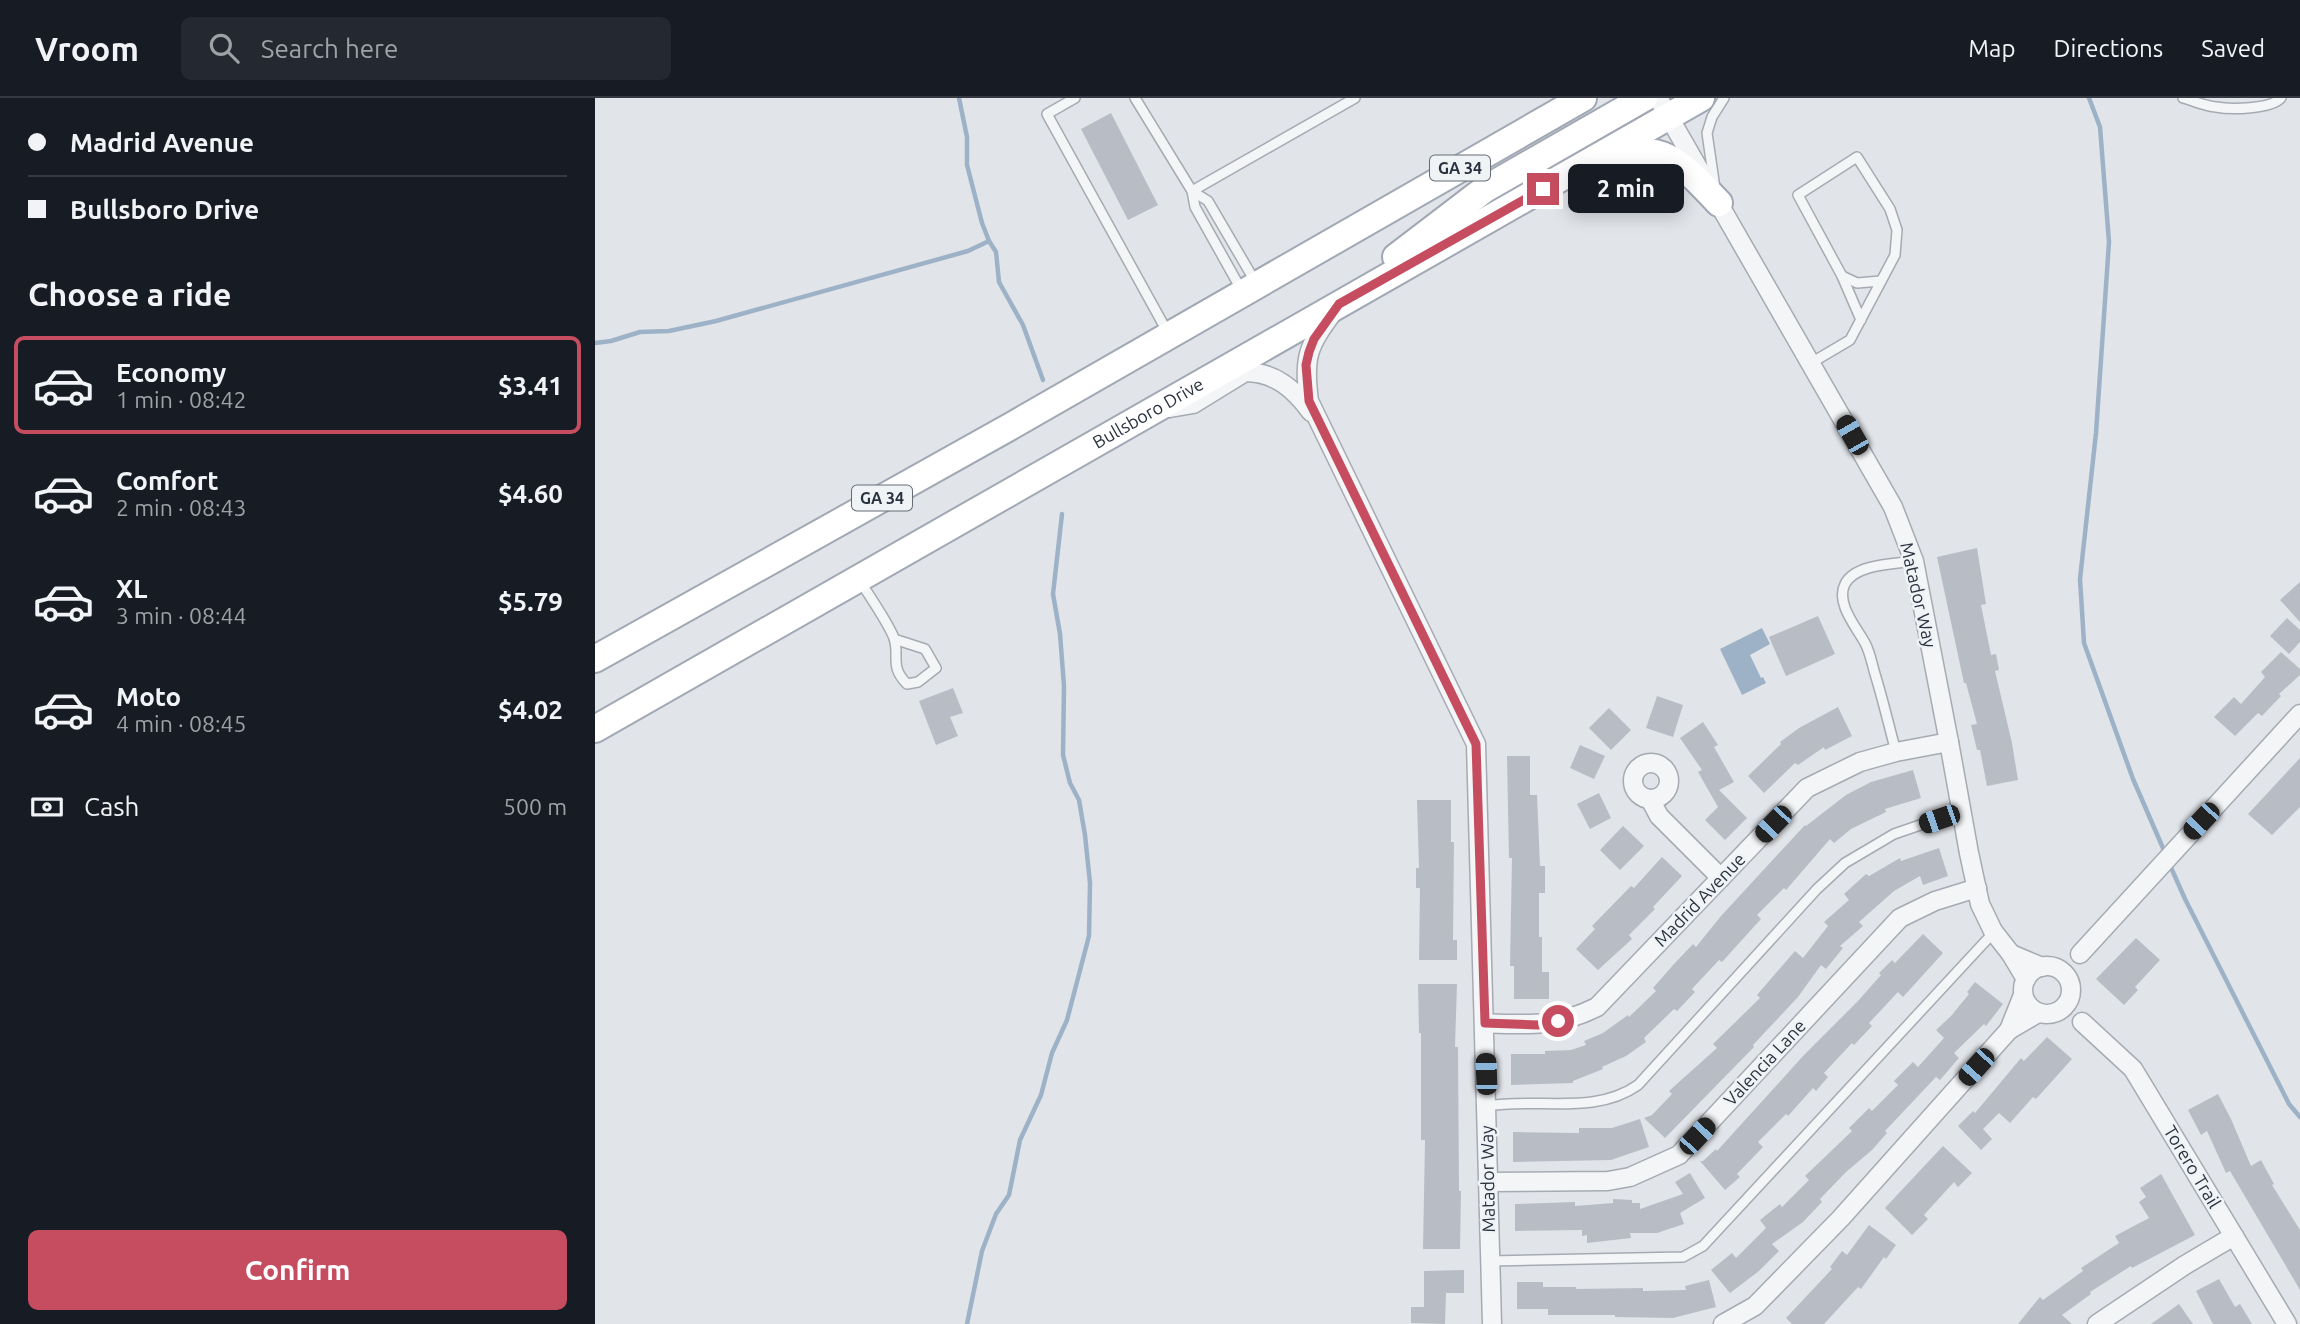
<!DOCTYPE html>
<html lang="en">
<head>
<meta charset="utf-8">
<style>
	:root { --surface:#171b24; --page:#242831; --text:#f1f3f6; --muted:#9ea1a6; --line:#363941; --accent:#c64d60 }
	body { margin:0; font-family:Ubuntu,sans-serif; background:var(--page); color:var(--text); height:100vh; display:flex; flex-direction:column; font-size:26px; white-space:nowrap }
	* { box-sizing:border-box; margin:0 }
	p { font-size:23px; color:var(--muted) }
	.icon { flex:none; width:38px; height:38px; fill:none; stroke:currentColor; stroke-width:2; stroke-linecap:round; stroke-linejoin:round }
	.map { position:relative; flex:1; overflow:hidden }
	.details { display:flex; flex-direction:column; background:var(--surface); width:595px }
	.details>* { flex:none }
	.top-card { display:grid; align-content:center; height:154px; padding:0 28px; background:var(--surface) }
	.end { position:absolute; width:32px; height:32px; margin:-16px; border:9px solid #c64d60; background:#fff; box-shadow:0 0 0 4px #fff }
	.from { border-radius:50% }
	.bubble { position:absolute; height:49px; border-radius:10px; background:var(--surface); box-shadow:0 4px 18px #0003; font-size:23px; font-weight:700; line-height:49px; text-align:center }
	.car { position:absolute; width:21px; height:42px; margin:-21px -10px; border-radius:9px; box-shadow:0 0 5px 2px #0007; background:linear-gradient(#222 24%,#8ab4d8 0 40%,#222 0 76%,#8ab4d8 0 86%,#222 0) }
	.top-card b { display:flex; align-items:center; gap:24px; height:66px; font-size:26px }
	.top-card b+b { border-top:2px solid var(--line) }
	.top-card i { width:18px; height:18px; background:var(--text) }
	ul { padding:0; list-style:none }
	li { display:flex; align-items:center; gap:21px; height:98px; margin:0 14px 10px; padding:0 14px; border:4px solid transparent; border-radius:10px }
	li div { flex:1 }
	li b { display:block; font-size:26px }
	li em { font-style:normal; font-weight:700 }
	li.selected { border-color:var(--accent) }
	li>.icon { width:63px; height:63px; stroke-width:1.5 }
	h2 { padding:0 28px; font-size:32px; line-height:84px }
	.pay { display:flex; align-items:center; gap:18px; height:77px; padding:0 28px; font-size:26px }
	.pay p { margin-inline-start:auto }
	.button { display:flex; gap:14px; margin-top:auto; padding:14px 28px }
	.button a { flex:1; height:80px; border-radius:10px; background:var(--accent); color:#fff; font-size:28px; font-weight:700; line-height:80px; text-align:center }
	header { display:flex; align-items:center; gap:42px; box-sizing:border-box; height:98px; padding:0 35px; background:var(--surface); border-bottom:2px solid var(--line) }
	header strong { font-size:33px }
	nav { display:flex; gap:38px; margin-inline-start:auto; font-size:24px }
	.search { width:490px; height:63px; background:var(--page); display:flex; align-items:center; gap:18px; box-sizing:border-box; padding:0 24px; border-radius:10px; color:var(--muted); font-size:26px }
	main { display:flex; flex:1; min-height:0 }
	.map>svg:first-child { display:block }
	.water { fill:#9eb2c7 }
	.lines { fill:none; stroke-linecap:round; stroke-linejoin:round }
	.stream { stroke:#9eb2c7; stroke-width:4.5 }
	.building { fill:#b8bdc5 }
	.lane-casing { stroke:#a6abb3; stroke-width:12 }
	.street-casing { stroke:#a6abb3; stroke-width:21 }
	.primary-casing { stroke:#a1a8b4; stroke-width:30 }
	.lane { stroke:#f3f5f7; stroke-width:9 }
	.street { stroke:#f3f5f7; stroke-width:18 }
	.primary { stroke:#fff; stroke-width:26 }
	.route { stroke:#c64d60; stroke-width:9 }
	.labels { text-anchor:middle; stroke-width:5; stroke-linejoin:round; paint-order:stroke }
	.shield { fill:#f0f3f6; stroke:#656c76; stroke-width:2 }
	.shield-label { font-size:16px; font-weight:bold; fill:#2a323f }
	.street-label { font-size:18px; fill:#2a323f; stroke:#f0f3f6 }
</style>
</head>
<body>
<header>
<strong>Vroom</strong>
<div class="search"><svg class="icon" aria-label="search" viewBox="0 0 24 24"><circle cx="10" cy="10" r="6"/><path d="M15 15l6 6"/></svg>Search here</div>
<nav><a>Map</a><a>Directions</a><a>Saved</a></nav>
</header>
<main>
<section class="details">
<div class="top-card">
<b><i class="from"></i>Madrid Avenue</b>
<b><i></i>Bullsboro Drive</b>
</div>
<h2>Choose a ride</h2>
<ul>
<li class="selected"><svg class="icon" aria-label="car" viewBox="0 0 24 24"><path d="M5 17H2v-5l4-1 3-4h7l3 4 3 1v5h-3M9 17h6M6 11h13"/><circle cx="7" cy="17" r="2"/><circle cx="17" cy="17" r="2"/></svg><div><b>Economy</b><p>1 min · 08:42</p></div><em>$3.41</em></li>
<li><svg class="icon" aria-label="car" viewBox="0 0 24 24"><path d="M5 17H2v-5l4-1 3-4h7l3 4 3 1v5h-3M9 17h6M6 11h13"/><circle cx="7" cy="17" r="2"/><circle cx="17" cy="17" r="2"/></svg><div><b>Comfort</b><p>2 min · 08:43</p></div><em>$4.60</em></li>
<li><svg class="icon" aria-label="car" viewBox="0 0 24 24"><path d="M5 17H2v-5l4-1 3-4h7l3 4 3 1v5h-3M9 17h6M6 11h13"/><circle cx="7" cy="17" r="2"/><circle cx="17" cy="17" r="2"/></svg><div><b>XL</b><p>3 min · 08:44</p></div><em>$5.79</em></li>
<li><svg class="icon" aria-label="car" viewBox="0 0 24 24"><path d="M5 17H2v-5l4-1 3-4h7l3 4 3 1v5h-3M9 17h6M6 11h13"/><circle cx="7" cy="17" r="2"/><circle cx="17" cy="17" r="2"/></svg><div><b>Moto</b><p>4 min · 08:45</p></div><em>$4.02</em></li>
</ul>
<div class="pay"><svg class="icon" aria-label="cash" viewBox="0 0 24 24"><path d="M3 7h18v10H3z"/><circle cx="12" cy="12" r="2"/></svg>Cash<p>500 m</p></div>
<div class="button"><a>Confirm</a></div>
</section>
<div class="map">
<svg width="1705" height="1226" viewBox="0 0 1705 1226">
	<rect width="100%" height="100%" fill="#e1e4e9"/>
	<polygon class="water" points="1167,530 1175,546 1155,557 1166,580 1168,579 1171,585 1147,597 1125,551"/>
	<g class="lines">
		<g class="stream">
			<polyline points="364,0 372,39 372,67 387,125 394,143 401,154 404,184 428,227 448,282"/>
			<polyline points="1494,0 1505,29 1514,144 1501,335 1485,481 1489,545 1538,681 1571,757"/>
			<polyline points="0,245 16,243 45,234 74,233 121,223 373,153 394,143"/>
			<polyline points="1574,765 1590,801 1694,1006 1705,1019"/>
			<polyline points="372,1226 387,1153 401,1116 414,1097 425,1042 446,997 457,955 472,922 494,838 495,785 490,737 484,702 475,685 468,657 469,588 465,536 458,496 467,416"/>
		</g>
	</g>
	<g class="building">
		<polygon points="516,15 563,107 533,122 486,31"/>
		<polygon points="1382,450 1391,506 1386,507 1396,557 1401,556 1404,572 1400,573 1417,645 1423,682 1392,688 1385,652 1382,652 1376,627 1382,626 1371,585 1369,585 1342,459"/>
		<polygon points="1705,484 1705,524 1685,502"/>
		<polygon points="1223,518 1240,556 1191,578 1174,539"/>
		<polygon points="1692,520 1705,532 1705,544 1694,556 1675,538"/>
		<polygon points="1686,554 1705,571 1705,577 1684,596 1686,598 1667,618 1663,615 1640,638 1619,619 1639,599 1646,606 1670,579 1666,574"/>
		<polygon points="358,590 368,615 355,619 363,638 341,647 324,603"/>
		<polygon points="1062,598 1088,607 1078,639 1051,630"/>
		<polygon points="1243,609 1257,638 1230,652 1229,649 1203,667 1200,665 1169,695 1153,678 1186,646 1185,644 1204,630"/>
		<polygon points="1014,610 1036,632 1016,652 994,630"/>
		<polygon points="1108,624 1123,647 1119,649 1139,684 1124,692 1152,720 1130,742 1110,722 1123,709 1103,674 1107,672 1085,640"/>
		<polygon points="985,647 1010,658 999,681 975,670"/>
		<polygon points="912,658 935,658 935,697 942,697 945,768 950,768 950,795 944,795 944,839 947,839 947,874 954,874 954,901 919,901 919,868 915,868 917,760 914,760"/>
		<polygon points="1705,660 1705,709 1677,737 1653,716"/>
		<polygon points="1318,672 1326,700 1290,711 1291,714 1256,731 1239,745 1235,741 1191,792 1189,790 1162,817 1166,821 1127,864 1124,862 1097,891 1100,894 1082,913 1079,911 1049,940 1051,944 1031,958 1007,969 1008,971 978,983 978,985 916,987 916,956 950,956 950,953 976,952 991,947 989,943 1008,935 1033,917 1034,919 1061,893 1058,890 1079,866 1098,846 1101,849 1126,818 1210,727 1211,728 1251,697 1276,684"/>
		<polygon points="1004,695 1016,720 995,731 982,706"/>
		<polygon points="822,702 856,702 856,744 859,744 858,842 862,842 862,862 824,862 825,790 821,790 821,770 824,770"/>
		<polygon points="1028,728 1049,748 1025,772 1005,752"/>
		<polygon points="1344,750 1353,778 1328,787 1325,778 1299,793 1264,824 1268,828 1245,848 1248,850 1231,871 1226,867 1203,899 1158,947 1159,949 1070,1040 1049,1020 1057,1017 1077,996 1074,993 1122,950 1118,946 1165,900 1162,897 1200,853 1208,860 1233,828 1229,824 1254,802 1249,796 1271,776 1274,778 1305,760 1306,763"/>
		<polygon points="1067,759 1087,778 1058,809 1060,811 1034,837 1037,841 1003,872 981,851 1000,831 997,828 1036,788 1039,790"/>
		<polygon points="1328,836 1348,855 1308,899 1303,894 1274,925 1277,928 1259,947 1257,945 1229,975 1233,979 1221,993 1218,990 1193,1018 1191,1016 1163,1044 1168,1049 1142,1076 1145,1079 1130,1092 1105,1063 1108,1063 1121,1051 1122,1053 1209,957 1262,904 1286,877 1284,875 1297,862 1300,865"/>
		<polygon points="1541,840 1565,862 1540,889 1543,892 1529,907 1501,881"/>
		<polygon points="1380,884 1408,906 1391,928 1389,926 1359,955 1364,960 1345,982 1341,979 1290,1033 1292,1035 1277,1052 1251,1074 1225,1101 1227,1104 1208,1124 1177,1146 1184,1153 1164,1173 1135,1195 1116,1172 1137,1155 1141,1160 1171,1130 1165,1122 1185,1106 1187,1109 1214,1082 1210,1078 1257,1033 1254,1030 1274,1010 1277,1013 1303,987 1299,983 1318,964 1323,969 1349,940 1341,932 1356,918 1374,896 1372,894"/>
		<polygon points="823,886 862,886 860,949 863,949 864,1093 866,1093 865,1151 828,1151 830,1042 826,1042 826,935 824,935"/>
		<polygon points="1452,939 1477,961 1441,1001 1438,999 1415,1025 1404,1015 1388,1031 1397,1041 1386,1052 1363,1028 1378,1013 1380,1015 1426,960 1429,963"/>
		<polygon points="1623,996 1636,1021 1656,1068 1666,1062 1679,1086 1677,1087 1705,1132 1705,1192 1635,1073 1631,1075 1612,1033 1606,1037 1593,1012"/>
		<polygon points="1045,1021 1054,1049 1016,1062 918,1064 918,1034 984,1035 984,1030 1017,1030"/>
		<polygon points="1348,1048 1377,1075 1363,1089 1359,1084 1329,1117 1333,1121 1317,1137 1290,1110"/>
		<polygon points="1095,1075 1110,1100 1085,1115 1089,1126 1062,1135 1035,1135 1036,1140 992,1145 992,1137 987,1138 987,1132 920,1133 920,1106 980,1104 980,1108 1018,1105 1018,1101 1037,1102 1037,1105 1045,1105 1045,1111 1088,1096 1080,1084"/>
		<polygon points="1566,1076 1600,1137 1537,1170 1536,1168 1495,1194 1496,1196 1467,1217 1477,1226 1423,1226 1445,1199 1448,1202 1488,1173 1486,1170 1524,1145 1520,1138 1554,1120 1544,1104 1551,1099 1545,1090"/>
		<polygon points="1274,1127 1301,1147 1291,1161 1289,1159 1266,1191 1263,1189 1229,1226 1197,1226 1191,1220 1237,1171 1235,1169 1247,1153 1252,1157"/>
		<polygon points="869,1172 869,1195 851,1195 850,1226 816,1225 816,1209 829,1209 829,1173"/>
		<polygon points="1624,1181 1640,1209 1645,1206 1657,1226 1618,1226 1601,1193"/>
		<polygon points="1114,1182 1121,1209 1078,1220 1020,1219 1020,1217 953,1217 953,1211 922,1211 922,1184 948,1184 948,1189 981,1189 981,1191 1048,1190 1048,1193 1091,1192 1090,1188"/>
		<polygon points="1584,1206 1598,1226 1556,1226"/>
	</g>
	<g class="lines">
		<defs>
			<g id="lane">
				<polyline points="480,0 452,16 573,235"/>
				<polyline points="540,0 597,93 600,109 647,193"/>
				<path d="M1588 0C1599 3 1610 8 1621 9 1636 12 1676 11 1686 0"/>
				<polyline points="1120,90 1112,35 1117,19 1129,0"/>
				<polyline points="597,93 760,0"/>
				<polyline points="597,93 613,103 661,185"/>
				<polyline points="1247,178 1262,185 1286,183"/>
				<polyline points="1216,265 1255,242 1300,157 1302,132 1295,111 1262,59 1203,97 1247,178 1266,222"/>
				<path d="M265 483C275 499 292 523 299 540 305 558 294 568 312 586L323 584 341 570 330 551 299 541"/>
				<path d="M1301 654C1294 628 1288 602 1280 576 1277 566 1275 554 1270 545 1262 530 1240 505 1250 486 1260 466 1299 466 1319 463"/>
				<path d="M892 1008C942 999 999 1018 1043 987L1222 791 1250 765 1299 736 1366 713"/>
				<polyline points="895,1163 1088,1159 1108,1148 1399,834"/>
			</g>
			<g id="street">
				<polyline points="1063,0 1298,409 1319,463 1354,644 1374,755 1385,806 1398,833 1416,856"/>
				<path d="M739 213C713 248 708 258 714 303L881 646 897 1226"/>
				<path d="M575 310 598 306 650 274C680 274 699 291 716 314"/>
				<circle cx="1056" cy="683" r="18"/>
				<polyline points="1055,701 1064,718 1126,780"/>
				<polyline points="1485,856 1705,616"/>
				<circle cx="1452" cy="892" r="24"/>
				<polyline points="1431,881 1416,856 1447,869"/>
				<polyline points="1428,897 1414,932 1443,915"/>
				<polyline points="1487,924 1538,971 1692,1226"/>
				<path d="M890 925C933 927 962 929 1002 909L1212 690 1265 664 1301 654 1354 644"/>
				<polyline points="894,1084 1013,1083 1035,1079 1084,1057 1305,820 1340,803 1382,790"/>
				<polyline points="1128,1226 1160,1208 1246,1120 1414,932"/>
				<polyline points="1502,1226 1590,1167 1639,1138"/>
			</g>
			<g id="primary">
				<path d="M1017 64C1064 35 1093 73 1124 105"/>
				<polyline points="801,159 890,91 1049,0"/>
				<polyline points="0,561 418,327 988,0"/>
				<path id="s1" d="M0 631 1106 0"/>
			</g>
		</defs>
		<use href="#lane" class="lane-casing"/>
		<use href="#street" class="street-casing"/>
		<use href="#primary" class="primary-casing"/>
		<use href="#lane" class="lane"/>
		<use href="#street" class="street"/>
		<use href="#primary" class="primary"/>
	</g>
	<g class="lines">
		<polyline class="route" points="948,91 744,206 719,241 714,254 711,267 714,303 881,646 890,925 943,927 963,923"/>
	</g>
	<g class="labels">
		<g class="shield">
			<rect x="835" y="57.5" width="60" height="25" rx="5"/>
			<rect x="257" y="387.5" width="60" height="25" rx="5"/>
		</g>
		<g class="shield-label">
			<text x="865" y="76">GA 34</text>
			<text x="287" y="406">GA 34</text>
		</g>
		<g class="street-label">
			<text dy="6" stroke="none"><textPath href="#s1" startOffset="637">Bullsboro Drive</textPath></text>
			<text transform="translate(1323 497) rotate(77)" y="6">Matador Way</text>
			<text transform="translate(1105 802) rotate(-46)" y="6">Madrid Avenue</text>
			<text transform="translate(1170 965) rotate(-47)" y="6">Valencia Lane</text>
			<text transform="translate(1597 1069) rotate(59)" y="6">Torero Trail</text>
			<text transform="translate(893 1081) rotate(-91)" y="6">Matador Way</text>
		</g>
	</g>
</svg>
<i class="end from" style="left:963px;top:923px"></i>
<i class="end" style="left:948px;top:91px"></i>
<div class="bubble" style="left:973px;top:66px;width:116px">2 min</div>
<i class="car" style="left:1257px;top:337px;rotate:330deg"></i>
<i class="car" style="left:1344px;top:721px;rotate:251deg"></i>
<i class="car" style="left:1606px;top:723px;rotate:223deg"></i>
<i class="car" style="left:1178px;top:726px;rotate:224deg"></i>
<i class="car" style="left:1381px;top:969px;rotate:222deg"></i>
<i class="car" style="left:891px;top:976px;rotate:358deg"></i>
<i class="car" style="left:1102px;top:1038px;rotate:43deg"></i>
</div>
</main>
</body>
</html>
